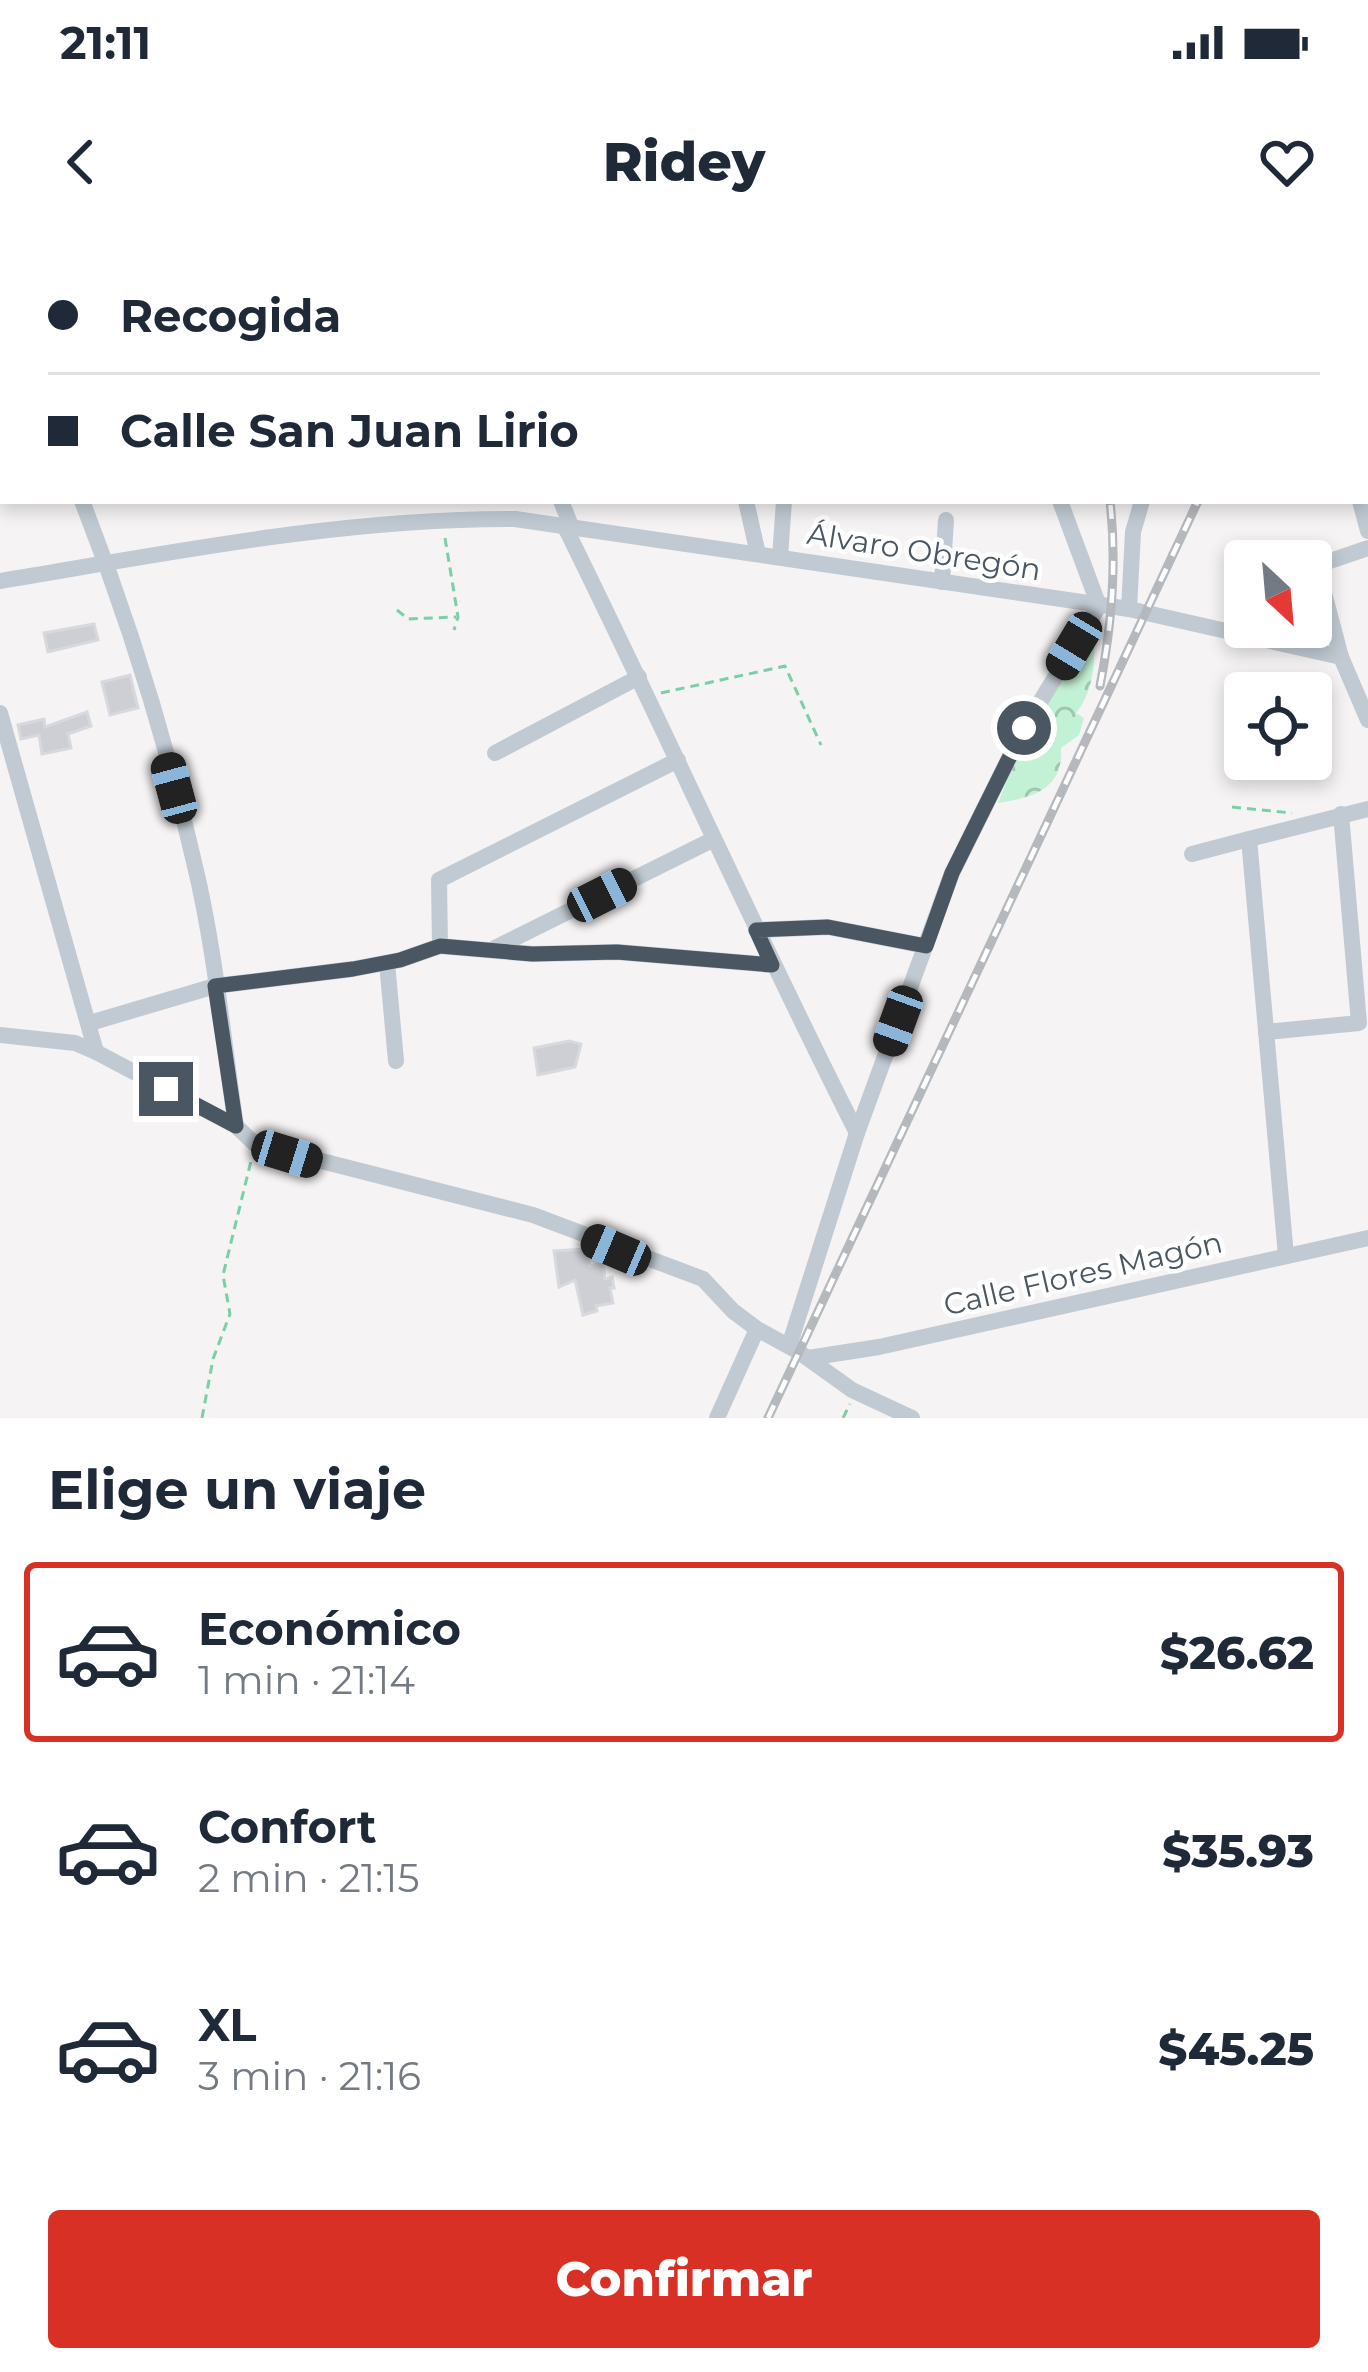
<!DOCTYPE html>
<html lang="es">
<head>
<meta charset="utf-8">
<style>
	:root { --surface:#fff; --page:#f2f2f3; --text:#1f2937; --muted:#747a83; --line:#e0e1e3; --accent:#d93025 }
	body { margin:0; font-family:Montserrat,sans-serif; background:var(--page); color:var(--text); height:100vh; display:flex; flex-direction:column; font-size:45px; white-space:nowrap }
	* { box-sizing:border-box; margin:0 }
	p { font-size:39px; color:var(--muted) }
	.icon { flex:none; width:66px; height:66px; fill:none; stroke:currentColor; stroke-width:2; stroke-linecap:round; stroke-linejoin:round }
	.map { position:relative; height:1178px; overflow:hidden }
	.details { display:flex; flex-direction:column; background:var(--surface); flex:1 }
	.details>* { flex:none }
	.hud { position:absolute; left:0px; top:0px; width:1368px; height:264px; box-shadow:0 6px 18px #0003; display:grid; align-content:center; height:264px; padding:0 48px; background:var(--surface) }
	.needle { width:78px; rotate:154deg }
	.fabs { position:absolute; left:1224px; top:300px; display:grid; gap:24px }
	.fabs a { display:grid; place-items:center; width:108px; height:108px; border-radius:12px; background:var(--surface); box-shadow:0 6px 18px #0003; font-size:60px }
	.end { position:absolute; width:54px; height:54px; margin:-27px; border:15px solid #4a5661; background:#fff; box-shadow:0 0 0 6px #fff }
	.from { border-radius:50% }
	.car { position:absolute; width:36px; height:72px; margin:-36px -18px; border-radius:15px; box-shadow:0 0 9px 3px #0007; background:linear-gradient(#222 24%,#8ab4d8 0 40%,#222 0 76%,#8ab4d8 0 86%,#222 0) }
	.hud b { display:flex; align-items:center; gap:42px; height:114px; font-size:45px }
	.hud b+b { border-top:3px solid var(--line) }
	.hud i { width:30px; height:30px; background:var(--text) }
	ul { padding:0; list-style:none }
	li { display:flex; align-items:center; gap:36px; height:180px; margin:0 24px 18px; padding:0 24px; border:6px solid transparent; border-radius:12px }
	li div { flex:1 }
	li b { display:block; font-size:45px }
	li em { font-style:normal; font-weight:800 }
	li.selected { border-color:var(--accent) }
	li>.icon { width:108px; height:108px; stroke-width:1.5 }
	h2 { padding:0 48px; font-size:54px; line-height:144px }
	.action { display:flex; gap:24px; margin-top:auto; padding:24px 48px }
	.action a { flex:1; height:138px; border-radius:12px; background:var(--accent); color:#fff; font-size:48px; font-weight:800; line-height:138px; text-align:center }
	.status { display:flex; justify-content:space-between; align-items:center; height:84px; padding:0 60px; background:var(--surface); direction:ltr }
	.status svg { height:33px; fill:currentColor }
	header { display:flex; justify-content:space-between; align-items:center; height:156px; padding:0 48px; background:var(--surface); font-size:54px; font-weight:800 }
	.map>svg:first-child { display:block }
	.forest { fill:url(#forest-crowns) }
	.building { fill:#cdcfd5; stroke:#d7d9de; stroke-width:3 }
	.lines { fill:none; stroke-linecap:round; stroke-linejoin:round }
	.path { stroke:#7ad0a6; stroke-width:3; stroke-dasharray:9 6; stroke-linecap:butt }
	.minor { stroke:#c1cad2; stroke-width:16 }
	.rail-casing { stroke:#b5b8bd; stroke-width:9 }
	.rail { stroke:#fff; stroke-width:4.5; stroke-dasharray:14; stroke-linecap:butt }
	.route { stroke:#4a5661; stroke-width:15 }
	.labels { text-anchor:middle; stroke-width:9; stroke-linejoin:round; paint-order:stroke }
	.street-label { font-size:30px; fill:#4a5661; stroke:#fff }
</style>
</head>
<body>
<div class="status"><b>21:11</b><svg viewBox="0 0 49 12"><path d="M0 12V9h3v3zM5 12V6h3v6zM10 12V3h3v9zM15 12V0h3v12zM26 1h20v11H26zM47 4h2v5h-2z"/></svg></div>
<header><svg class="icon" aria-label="back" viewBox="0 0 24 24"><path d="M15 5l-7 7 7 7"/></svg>Ridey<svg class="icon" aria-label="heart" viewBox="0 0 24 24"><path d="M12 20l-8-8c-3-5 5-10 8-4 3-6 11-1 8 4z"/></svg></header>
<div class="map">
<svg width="1368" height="1178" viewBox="0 0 1368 1178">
	<defs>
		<pattern id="forest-crowns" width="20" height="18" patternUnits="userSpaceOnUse" patternTransform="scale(3)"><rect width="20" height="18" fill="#c3f1d5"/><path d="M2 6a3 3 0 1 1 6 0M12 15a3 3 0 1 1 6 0" fill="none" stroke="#a0c6b0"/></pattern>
	</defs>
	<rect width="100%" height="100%" fill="#f5f3f3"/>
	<path class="forest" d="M1093 387C1096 416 1095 450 1076 473L1084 478 1079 495 1061 508C1064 549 1032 558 998 563L1016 518Z"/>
	<g class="building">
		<polygon points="94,384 98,400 48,412 44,393"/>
		<polygon points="130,435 138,468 110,475 102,442"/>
		<polygon points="87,472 91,486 68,494 71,508 42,514 39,495 21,499 18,485 44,479 45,487"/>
		<polygon points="569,801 581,804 575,827 538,835 534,808"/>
		<polygon points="586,1009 590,1026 603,1023 605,1039 612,1037 614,1048 610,1048 613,1063 596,1066 597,1071 583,1075 575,1040 559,1047 554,1011"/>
	</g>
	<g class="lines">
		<g class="path">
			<polyline points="445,298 458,377 454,390"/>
			<polyline points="397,370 408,379 456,377"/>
			<polyline points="661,453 785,426 821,505"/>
			<polyline points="1232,567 1292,573"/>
			<polyline points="202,1178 213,1119 230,1074 223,1035 252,917"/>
			<polyline points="843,1178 850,1164"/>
		</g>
		<g class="minor">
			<polyline points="455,0 457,3"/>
			<polyline points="666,0 667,3"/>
			<polyline points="0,3 3,12"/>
			<polyline points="800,3 800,0"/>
			<polyline points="0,157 3,156"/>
			<path d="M82 261C128 378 166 500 194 622 215 708 223 799 236 886"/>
			<polyline points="561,261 571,286"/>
			<polyline points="746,261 758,314"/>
			<polyline points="1360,261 1368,291"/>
			<path d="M564 285C664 487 755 692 857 893"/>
			<polyline points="780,317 784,261"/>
			<path d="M0 341C169 313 343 278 515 279L1129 369 1341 417 1368 480"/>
			<polyline points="942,342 946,280"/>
			<polyline points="1129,369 1133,292 1142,261"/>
			<polyline points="1341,417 1319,334 1324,323 1368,308"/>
			<polyline points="0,473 96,812"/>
			<polyline points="495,513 639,437"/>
			<polyline points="1192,614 1249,599"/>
			<polyline points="756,690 828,687 925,706"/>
			<polyline points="440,706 439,640 678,520"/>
			<polyline points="495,708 714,599"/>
			<polyline points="387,723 396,821"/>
			<polyline points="90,783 215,746 353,729 400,720 440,706 533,714 617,712 772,725"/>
			<polyline points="1266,792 1359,783 1341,574"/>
			<polyline points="0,795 75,803 96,812 236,886 255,904 533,975 703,1039 733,1071 757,1089 799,1112 852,1150 912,1178"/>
			<polyline points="1286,1016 1249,599 1368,569"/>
			<polyline points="789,1106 857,893 952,633 1024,488 1099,366 1060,261"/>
			<polyline points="808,1118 879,1107 1368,998"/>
			<polyline points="717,1178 757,1089"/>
		</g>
		<defs>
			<g id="rail">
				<polyline points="949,0 953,3"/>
				<polyline points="1319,3 1321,0"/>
				<path d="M1100 446C1112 384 1117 323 1110 261"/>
				<polyline points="768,1178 1198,261"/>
			</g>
		</defs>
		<use href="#rail" class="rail-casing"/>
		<use href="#rail" class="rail"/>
	</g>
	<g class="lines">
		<polyline class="route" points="166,849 236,886 215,746 353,729 400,720 440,706 532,714 617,712 772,725 756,690 828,687 926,706 952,633 1024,488"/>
	</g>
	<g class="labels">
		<g class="street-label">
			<text transform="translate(924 312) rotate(9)" y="10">Álvaro Obregón</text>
			<text transform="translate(1083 1034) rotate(-13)" y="10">Calle Flores Magón</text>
		</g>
	</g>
</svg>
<div class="fabs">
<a><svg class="needle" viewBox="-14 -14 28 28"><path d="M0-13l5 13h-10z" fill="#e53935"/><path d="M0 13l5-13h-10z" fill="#747a83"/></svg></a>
<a><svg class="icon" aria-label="locate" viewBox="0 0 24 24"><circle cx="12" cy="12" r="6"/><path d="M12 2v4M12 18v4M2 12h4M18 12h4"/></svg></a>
</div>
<i class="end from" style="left:1024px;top:488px"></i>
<i class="end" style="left:166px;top:849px"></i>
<i class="car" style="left:1074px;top:406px;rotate:211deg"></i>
<i class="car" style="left:174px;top:548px;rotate:345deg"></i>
<i class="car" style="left:602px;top:655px;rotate:63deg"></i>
<i class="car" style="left:898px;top:781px;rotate:200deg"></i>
<i class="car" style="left:287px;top:914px;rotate:107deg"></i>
<i class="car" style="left:616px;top:1010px;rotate:293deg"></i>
<div class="hud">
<b><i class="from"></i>Recogida</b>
<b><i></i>Calle San Juan Lirio</b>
</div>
</div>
<section class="details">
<h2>Elige un viaje</h2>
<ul>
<li class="selected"><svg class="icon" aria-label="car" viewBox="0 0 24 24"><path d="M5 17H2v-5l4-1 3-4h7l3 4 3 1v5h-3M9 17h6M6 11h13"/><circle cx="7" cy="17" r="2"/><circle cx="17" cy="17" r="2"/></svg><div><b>Económico</b><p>1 min · 21:14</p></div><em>$26.62</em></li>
<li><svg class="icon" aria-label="car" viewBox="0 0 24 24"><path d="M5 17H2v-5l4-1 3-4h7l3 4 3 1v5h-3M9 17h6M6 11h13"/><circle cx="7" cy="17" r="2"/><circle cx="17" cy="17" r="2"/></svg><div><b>Confort</b><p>2 min · 21:15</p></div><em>$35.93</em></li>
<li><svg class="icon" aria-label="car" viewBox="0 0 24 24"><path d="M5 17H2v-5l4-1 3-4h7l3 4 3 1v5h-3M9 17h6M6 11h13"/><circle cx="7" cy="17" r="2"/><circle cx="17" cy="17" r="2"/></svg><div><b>XL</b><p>3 min · 21:16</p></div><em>$45.25</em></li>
</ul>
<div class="action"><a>Confirmar</a></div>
</section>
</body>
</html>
